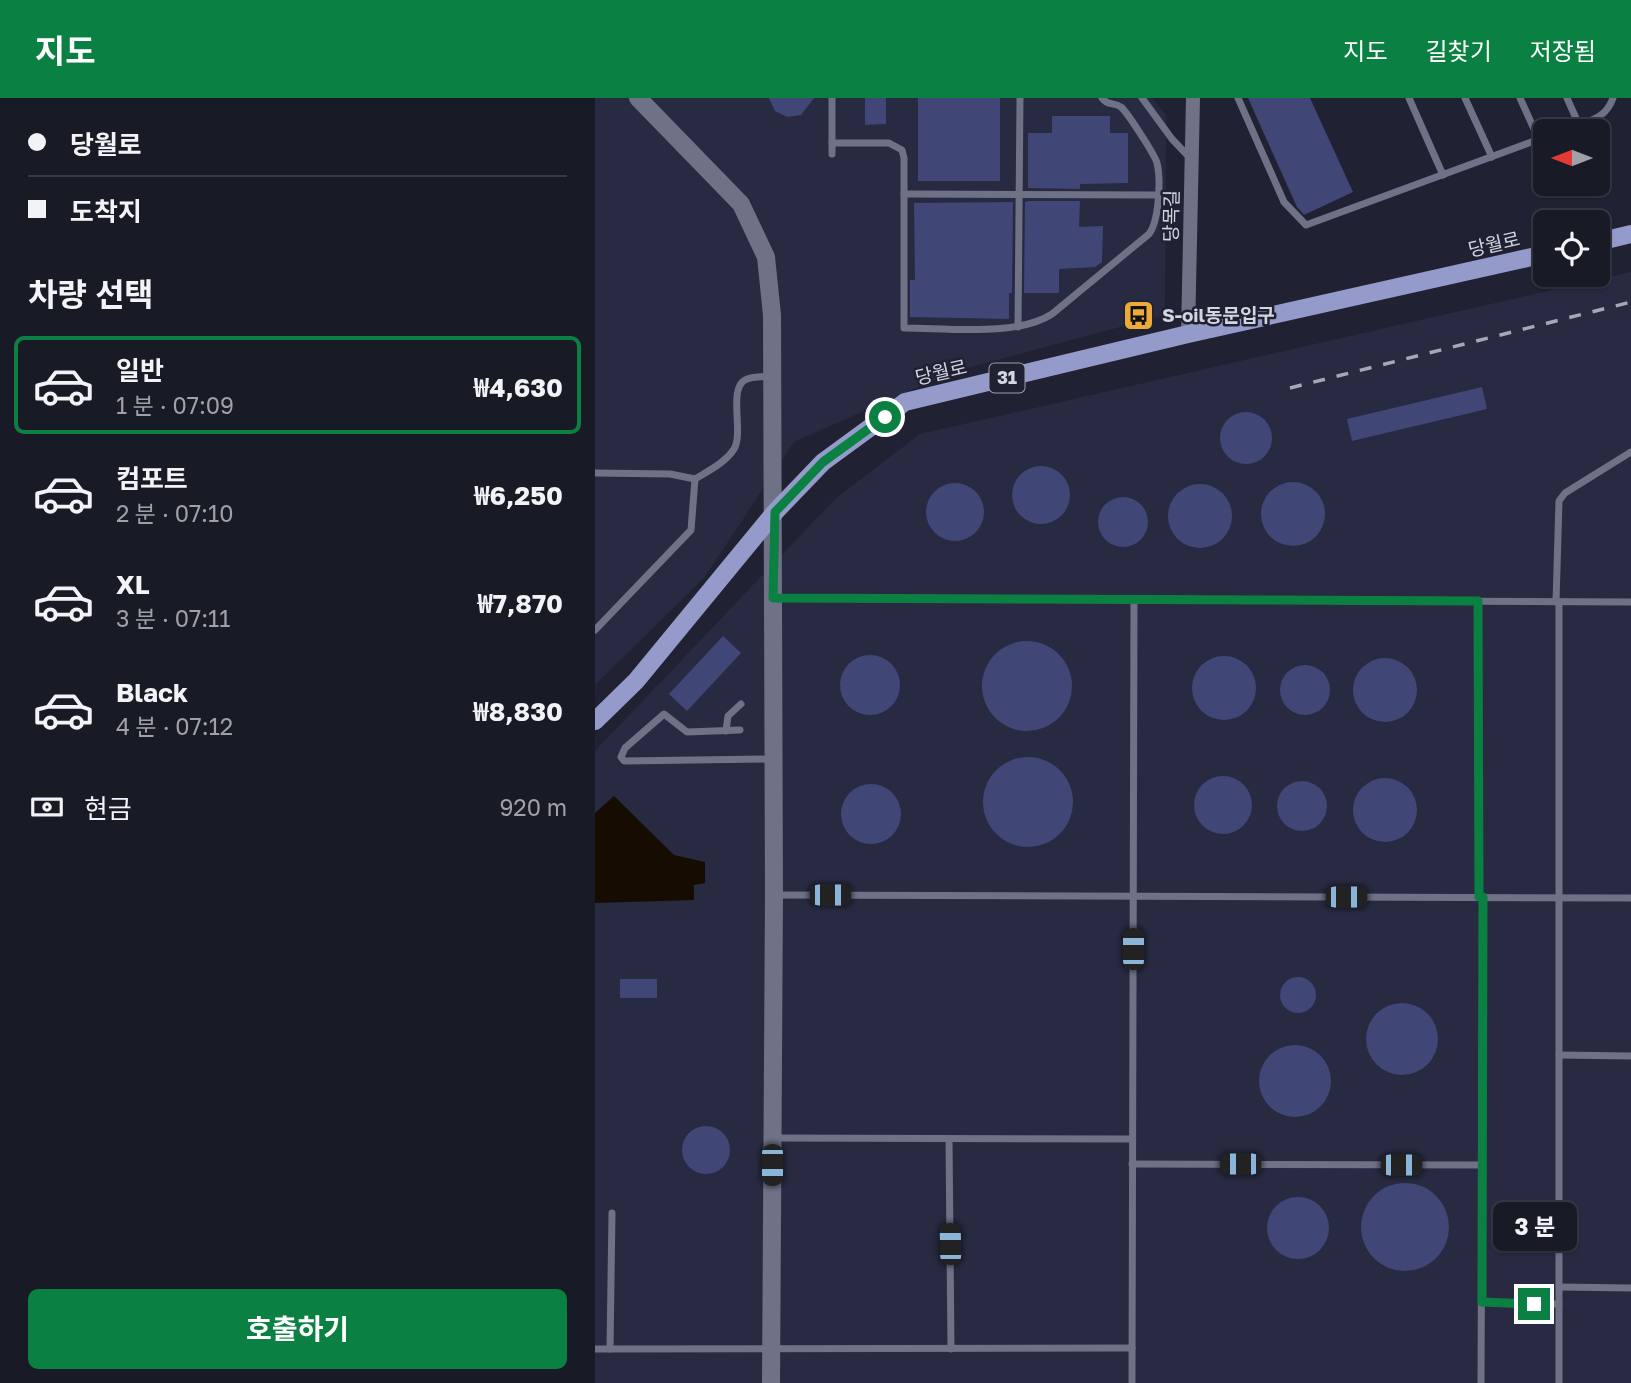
<!DOCTYPE html>
<html lang="ko">
<head>
<meta charset="utf-8">
<style>
	:root { --surface:#181a26; --page:#252732; --text:#f1f3f6; --muted:#9fa1a7; --line:#363843; --accent:#0b8043 }
	body { margin:0; font-family:"Golos Text","Noto Sans KR",sans-serif; background:var(--page); color:var(--text); height:100vh; display:flex; flex-direction:column; font-size:26px; white-space:nowrap }
	* { box-sizing:border-box; margin:0 }
	p { font-size:23px; color:var(--muted) }
	.icon { flex:none; width:38px; height:38px; fill:none; stroke:currentColor; stroke-width:2; stroke-linecap:round; stroke-linejoin:round }
	.map { position:relative; flex:1; overflow:hidden }
	.sheet { display:flex; flex-direction:column; background:var(--surface); width:595px }
	.sheet>* { flex:none }
	.guide { display:grid; align-content:center; height:154px; padding:0 28px; background:var(--surface) }
	.needle { width:46px; rotate:270deg }
	.buttons { position:absolute; left:938px; top:21px; display:grid; gap:14px }
	.buttons a { display:grid; place-items:center; width:77px; height:77px; border-radius:10px; background:var(--surface); box-shadow:0 2px 5px #0004,0 0 0 2px var(--line); font-size:35px }
	.end { position:absolute; width:32px; height:32px; margin:-16px; border:9px solid #0b8043; background:#fff; box-shadow:0 0 0 4px #fff }
	.from { border-radius:50% }
	.bubble { position:absolute; height:49px; border-radius:10px; background:var(--surface); box-shadow:0 2px 5px #0004,0 0 0 2px var(--line); font-size:23px; font-weight:700; line-height:49px; text-align:center }
	.car { position:absolute; width:21px; height:42px; margin:-21px -10px; border-radius:9px; box-shadow:0 0 5px 2px #0007; background:linear-gradient(#222 24%,#8ab4d8 0 40%,#222 0 76%,#8ab4d8 0 86%,#222 0) }
	.guide b { display:flex; align-items:center; gap:24px; height:66px; font-size:26px }
	.guide b+b { border-top:2px solid var(--line) }
	.guide i { width:18px; height:18px; background:var(--text) }
	ul { padding:0; list-style:none }
	li { display:flex; align-items:center; gap:21px; height:98px; margin:0 14px 10px; padding:0 14px; border:4px solid transparent; border-radius:10px }
	li div { flex:1 }
	li b { display:block; font-size:26px }
	li em { font-style:normal; font-weight:700 }
	li.active { border-color:var(--accent) }
	li>.icon { width:63px; height:63px; stroke-width:1.5 }
	h2 { padding:0 28px; font-size:32px; line-height:84px }
	.pay { display:flex; align-items:center; gap:18px; height:77px; padding:0 28px; font-size:26px }
	.pay p { margin-inline-start:auto }
	.button { display:flex; gap:14px; margin-top:auto; padding:14px 28px }
	.button a { flex:1; height:80px; border-radius:10px; background:var(--accent); color:#fff; font-size:28px; font-weight:700; line-height:80px; text-align:center }
	header { display:flex; align-items:center; gap:42px; box-sizing:border-box; height:98px; padding:0 35px; background:var(--accent); color:#fff }
	header strong { font-size:33px }
	nav { display:flex; gap:38px; margin-inline-start:auto; font-size:24px }
	main { display:flex; flex:1; min-height:0 }
	.map>svg:first-child { display:block }
	.built { fill:#272a41 }
	.water { fill:#170c01 }
	.building { fill:#404676 }
	.lines { fill:none; stroke-linecap:round; stroke-linejoin:round }
	.service { stroke:#6f7286; stroke-width:7 }
	.minor { stroke:#6f7286; stroke-width:14 }
	.secondary { stroke:#6f7286; stroke-width:18 }
	.primary { stroke:#949bcb; stroke-width:18 }
	.rail { stroke:#a6a8b4; stroke-width:3.5; stroke-dasharray:12 12; stroke-linecap:butt }
	.route { stroke:#0b8043; stroke-width:9 }
	.labels { text-anchor:middle; stroke-width:5; stroke-linejoin:round; paint-order:stroke }
	.shield { fill:#202233; stroke:#9d9fac; stroke-width:2 }
	.shield-label { font-size:18px; font-weight:bold; fill:#d3d5e0 }
	.street-label { font-size:19px; fill:#d3d5e0; stroke:#202233 }
	.poi-label { font-size:19px; font-weight:bold; fill:#d3d5e0; stroke:#202233; text-anchor:start }
</style>
</head>
<body>
<header>
<strong>지도</strong>
<nav><a>지도</a><a>길찾기</a><a>저장됨</a></nav>
</header>
<main>
<section class="sheet">
<div class="guide">
<b><i class="from"></i>당월로</b>
<b><i></i>도착지</b>
</div>
<h2>차량 선택</h2>
<ul>
<li class="active"><svg class="icon" aria-label="car" viewBox="0 0 24 24"><path d="M5 17H2v-5l4-1 3-4h7l3 4 3 1v5h-3M9 17h6M6 11h13"/><circle cx="7" cy="17" r="2"/><circle cx="17" cy="17" r="2"/></svg><div><b>일반</b><p>1 분 · 07:09</p></div><em>₩4,630</em></li>
<li><svg class="icon" aria-label="car" viewBox="0 0 24 24"><path d="M5 17H2v-5l4-1 3-4h7l3 4 3 1v5h-3M9 17h6M6 11h13"/><circle cx="7" cy="17" r="2"/><circle cx="17" cy="17" r="2"/></svg><div><b>컴포트</b><p>2 분 · 07:10</p></div><em>₩6,250</em></li>
<li><svg class="icon" aria-label="car" viewBox="0 0 24 24"><path d="M5 17H2v-5l4-1 3-4h7l3 4 3 1v5h-3M9 17h6M6 11h13"/><circle cx="7" cy="17" r="2"/><circle cx="17" cy="17" r="2"/></svg><div><b>XL</b><p>3 분 · 07:11</p></div><em>₩7,870</em></li>
<li><svg class="icon" aria-label="car" viewBox="0 0 24 24"><path d="M5 17H2v-5l4-1 3-4h7l3 4 3 1v5h-3M9 17h6M6 11h13"/><circle cx="7" cy="17" r="2"/><circle cx="17" cy="17" r="2"/></svg><div><b>Black</b><p>4 분 · 07:12</p></div><em>₩8,830</em></li>
</ul>
<div class="pay"><svg class="icon" aria-label="cash" viewBox="0 0 24 24"><path d="M3 7h18v10H3z"/><circle cx="12" cy="12" r="2"/></svg>현금<p>920 m</p></div>
<div class="button"><a>호출하기</a></div>
</section>
<div class="map">
<svg width="1036" height="1285" viewBox="0 0 1036 1285">
	<rect width="100%" height="100%" fill="#202233"/>
	<g class="built">
		<polygon points="0,0 557,0 571,17 570,217 357,274 199,344 109,480 0,587"/>
		<polygon points="1036,174 1036,1285 0,1285 0,653 240,401 325,336"/>
	</g>
	<polygon class="water" points="19,698 79,757 110,764 110,785 99,787 99,802 0,805 0,715"/>
	<g class="building">
		<polygon points="174,0 219,0 206,17 192,19 180,13"/>
		<polygon points="270,0 291,0 291,26 270,27"/>
		<rect x="323" y="0" width="82" height="83"/>
		<polygon points="653,0 715,0 758,94 709,117 702,109"/>
		<polygon points="457,18 515,18 515,35 533,35 533,85 485,86 485,91 433,90 433,35 457,35"/>
		<polygon points="433,103 485,103 484,129 508,128 507,164 500,169 464,171 464,195 429,195 430,104"/>
		<polygon points="418,104 417,195 414,195 414,221 315,219 315,182 320,182 319,105"/>
		<polygon points="887,289 892,311 757,343 752,321"/>
		<circle cx="651" cy="340" r="26"/>
		<circle cx="446" cy="397" r="29"/>
		<circle cx="698" cy="416" r="32"/>
		<circle cx="360" cy="414" r="29"/>
		<circle cx="605" cy="418" r="32"/>
		<circle cx="528" cy="424" r="25"/>
		<polygon points="128,538 146,555 92,613 74,596"/>
		<circle cx="432" cy="588" r="45"/>
		<circle cx="275" cy="587" r="30"/>
		<circle cx="629" cy="590" r="32"/>
		<circle cx="790" cy="592" r="32"/>
		<circle cx="710" cy="592" r="25"/>
		<circle cx="433" cy="704" r="45"/>
		<circle cx="628" cy="707" r="29"/>
		<circle cx="790" cy="712" r="32"/>
		<circle cx="707" cy="708" r="25"/>
		<circle cx="276" cy="716" r="30"/>
		<circle cx="703" cy="897" r="18"/>
		<rect x="25" y="881" width="37" height="19"/>
		<circle cx="807" cy="941" r="36"/>
		<circle cx="700" cy="983" r="36"/>
		<circle cx="111" cy="1052" r="24"/>
		<circle cx="810" cy="1129" r="44"/>
		<circle cx="703" cy="1130" r="31"/>
	</g>
	<g class="lines">
		<g class="service">
			<polyline points="547,0 577,41 596,61"/>
			<polyline points="643,0 689,104 711,127 950,39"/>
			<polyline points="814,0 848,77"/>
			<polyline points="870,0 897,59"/>
			<polyline points="925,0 944,42"/>
			<path d="M984 27C1001 21 1012 17 1018 0"/>
			<polyline points="967,33 984,27 972,0"/>
			<path d="M237 45H294L307 52 309 60V230C351 230 422 239 457 216L554 136C564 123 566 82 562 65 560 57 532 14 526 9 519 4 512 8 507 0"/>
			<polyline points="237,56 237,0"/>
			<polyline points="309,96 562,97"/>
			<polyline points="423,229 425,0"/>
			<polyline points="0,375 75,376 100,381"/>
			<polyline points="179,500 1036,504"/>
			<polyline points="883,503 884,799"/>
			<polyline points="961,504 964,403 970,395 1036,354"/>
			<polyline points="964,504 964,1285"/>
			<path d="M0 532 96 432 100 381C113 373 130 365 139 351 149 335 133 291 150 282 157 278 170 279 177 278"/>
			<polyline points="145,632 92,634 69,616 30,650 26,659 29,663 178,661"/>
			<polyline points="131,633 133,618 146,606"/>
			<polyline points="179,797 1036,800"/>
			<polyline points="964,957 1036,958"/>
			<polyline points="178,1040 537,1041"/>
			<polyline points="354,1041 356,1251"/>
			<polyline points="537,1066 887,1067"/>
			<polyline points="964,1189 1036,1190"/>
			<polyline points="887,1204 964,1206"/>
			<polyline points="0,1251 537,1250"/>
			<polyline points="15,1251 17,1115"/>
			<polyline points="537,1285 539,502"/>
			<polyline points="886,1285 888,799"/>
		</g>
		<polyline class="minor" points="593,236 598,0"/>
		<polyline class="secondary" points="43,0 146,106 171,159 177,217 179,797 176,1285"/>
		<g class="primary">
			<polyline points="1003,144 1036,136"/>
			<polyline points="0,623 41,583 180,414 228,364 310,304 593,236 950,156"/>
		</g>
		<polyline class="rail" points="695,290 1036,204"/>
	</g>
	<g class="lines">
		<polyline class="route" points="290,319 228,364 180,414 178,500 883,503 884,799 888,799 887,1204 939,1206"/>
	</g>
	<defs>
		<symbol id="bus-square" viewBox="-11 -11 22 22"><rect x="-9" y="-9" width="18" height="18" rx="4" fill="#ebaa39" stroke="#202233"/><path d="M-5-6H5V4H4V6H2V4H-2V6H-4V4H-5ZM-3.5-4V0h7V-4ZM-3.5 1.2v1.5H-2V1.2ZM2 1.2v1.5H3.5V1.2Z" fill="#111"/></symbol>
	</defs>
	<g fill-rule="evenodd">
		<use href="#bus-square" x="526" y="200" width="35" height="35"/>
	</g>
	<g class="labels">
		<rect class="shield" x="394.5" y="265.5" width="35" height="29" rx="5"/>
		<g class="shield-label">
			<text x="412" y="286">31</text>
		</g>
		<g class="street-label">
			<text transform="translate(576 118) rotate(-89)" y="7">당목길</text>
			<text transform="translate(899 146) rotate(-13)" y="7">당월로</text>
			<text transform="translate(346 274) rotate(-13)" y="7">당월로</text>
		</g>
		<g class="poi-label">
			<text x="567" y="224">S-oil동문입구</text>
		</g>
	</g>
</svg>
<div class="buttons">
<a><svg class="needle" viewBox="-14 -14 28 28"><path d="M0-13l5 13h-10z" fill="#e53935"/><path d="M0 13l5-13h-10z" fill="#9fa1a7"/></svg></a>
<a><svg class="icon" aria-label="locate" viewBox="0 0 24 24"><circle cx="12" cy="12" r="6"/><path d="M12 2v4M12 18v4M2 12h4M18 12h4"/></svg></a>
</div>
<i class="end from" style="left:290px;top:319px"></i>
<i class="end" style="left:939px;top:1206px"></i>
<div class="bubble" style="left:898px;top:1104px;width:84px">3 분</div>
<i class="car" style="left:235px;top:797px;rotate:90deg"></i>
<i class="car" style="left:751px;top:799px;rotate:90deg"></i>
<i class="car" style="left:538px;top:851px;rotate:0deg"></i>
<i class="car" style="left:645px;top:1066px;rotate:270deg"></i>
<i class="car" style="left:177px;top:1067px;rotate:180deg"></i>
<i class="car" style="left:806px;top:1067px;rotate:90deg"></i>
<i class="car" style="left:355px;top:1146px;rotate:359deg"></i>
</div>
</main>
</body>
</html>
